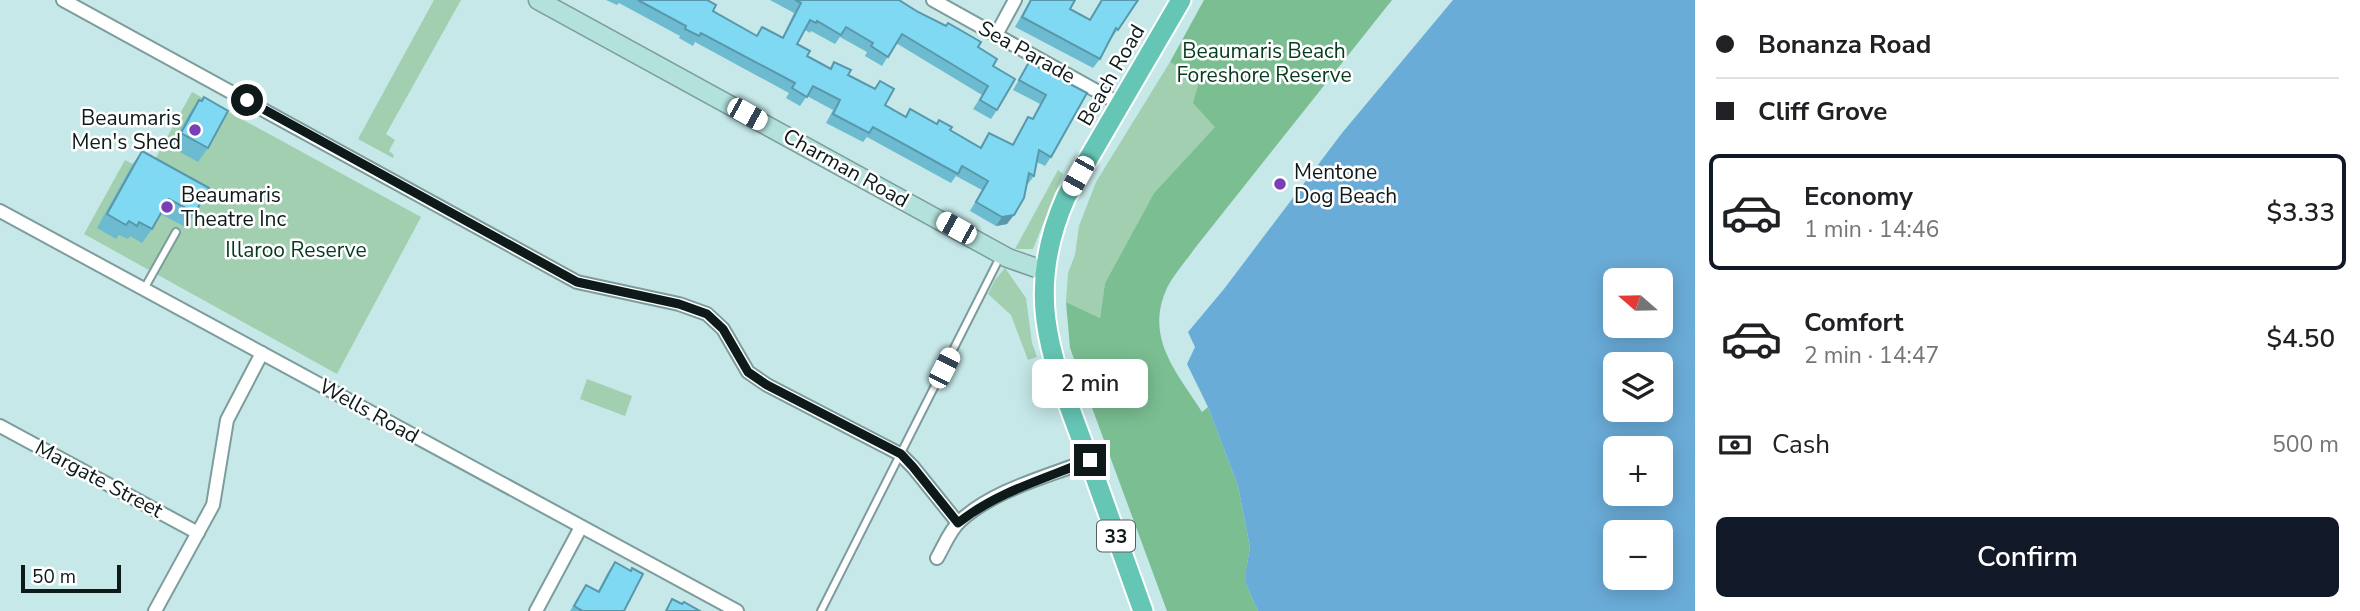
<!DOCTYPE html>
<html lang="en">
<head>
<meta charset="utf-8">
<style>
	:root { --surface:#fff; --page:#f6f6f6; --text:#202124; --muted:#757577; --line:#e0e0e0; --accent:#111827 }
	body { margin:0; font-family:"Nunito Sans",sans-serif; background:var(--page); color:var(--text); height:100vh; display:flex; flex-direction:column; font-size:26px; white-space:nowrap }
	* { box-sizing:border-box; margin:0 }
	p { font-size:23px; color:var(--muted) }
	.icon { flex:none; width:38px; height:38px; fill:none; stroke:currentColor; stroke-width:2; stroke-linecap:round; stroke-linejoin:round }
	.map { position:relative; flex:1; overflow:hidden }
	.details { display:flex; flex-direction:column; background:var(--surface); width:665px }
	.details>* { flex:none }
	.top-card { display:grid; align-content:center; height:154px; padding:0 21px; background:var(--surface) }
	.needle { width:46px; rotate:290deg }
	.buttons { position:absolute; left:1603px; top:268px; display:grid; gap:14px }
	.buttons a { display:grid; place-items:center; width:70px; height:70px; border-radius:10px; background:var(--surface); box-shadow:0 4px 18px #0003; font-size:35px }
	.scale { position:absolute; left:21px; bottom:18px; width:100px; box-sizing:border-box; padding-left:7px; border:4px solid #0e1a1a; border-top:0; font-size:19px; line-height:24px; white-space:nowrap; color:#0e1a1a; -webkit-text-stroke:5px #fff; paint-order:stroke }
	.end { position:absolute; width:32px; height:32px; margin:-16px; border:9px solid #0e1a1a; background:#fff; box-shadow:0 0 0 4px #fff }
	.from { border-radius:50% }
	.bubble { position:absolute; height:49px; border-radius:10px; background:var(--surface); box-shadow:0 4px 18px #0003; font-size:23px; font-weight:600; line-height:49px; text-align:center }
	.car { position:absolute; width:21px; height:42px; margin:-21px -10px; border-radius:9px; box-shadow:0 0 5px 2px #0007; background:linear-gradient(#fff 24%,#345 0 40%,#fff 0 76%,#345 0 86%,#fff 0) }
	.top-card b { display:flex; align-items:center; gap:24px; height:66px; font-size:26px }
	.top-card b+b { border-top:2px solid var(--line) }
	.top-card i { width:18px; height:18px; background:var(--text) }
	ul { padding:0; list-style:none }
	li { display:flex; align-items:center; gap:21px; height:116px; margin:0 14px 10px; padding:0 7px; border:4px solid transparent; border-radius:10px }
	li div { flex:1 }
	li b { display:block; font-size:26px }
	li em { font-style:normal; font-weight:600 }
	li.active { border-color:var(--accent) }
	li>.icon { width:63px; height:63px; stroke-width:1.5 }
	.pay { display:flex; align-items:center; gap:18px; height:77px; padding:0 21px; font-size:26px }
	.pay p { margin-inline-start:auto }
	.action { display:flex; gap:14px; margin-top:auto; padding:14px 21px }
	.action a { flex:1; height:80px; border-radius:10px; background:var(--accent); color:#fff; font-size:28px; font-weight:600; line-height:80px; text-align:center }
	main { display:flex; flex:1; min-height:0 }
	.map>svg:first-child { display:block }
	.green { fill:#a1cfaf }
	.forest { fill:#7bbe92 }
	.water { fill:#6aacd8; fill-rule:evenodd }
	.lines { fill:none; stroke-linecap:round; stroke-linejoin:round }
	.lane-casing { stroke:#7d9c9c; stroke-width:10 }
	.street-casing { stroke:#7d9c9c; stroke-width:16 }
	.secondary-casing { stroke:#7d9c9c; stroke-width:21 }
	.primary-casing { stroke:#fff; stroke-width:23 }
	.lane { stroke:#fff; stroke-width:6 }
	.street { stroke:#fff; stroke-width:12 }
	.secondary { stroke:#b2e2db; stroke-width:18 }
	.primary { stroke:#66c6b6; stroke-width:19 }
	.wall { fill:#6dbbd1 }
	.shaded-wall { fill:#5998aa }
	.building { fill:#7fd9f3; stroke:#5998aa; stroke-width:2 }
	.route { stroke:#0e1a1a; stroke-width:9 }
	.poi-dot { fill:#793fb6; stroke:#fff; stroke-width:2.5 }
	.labels { text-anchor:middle; stroke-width:5; stroke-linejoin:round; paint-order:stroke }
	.shield { fill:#fff; stroke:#565f5f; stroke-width:2 }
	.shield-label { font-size:19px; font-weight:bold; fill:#0e1a1a }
	.park-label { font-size:21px; fill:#043b1e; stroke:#fff }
	.street-label { font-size:21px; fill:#0e1a1a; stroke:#fff }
	.poi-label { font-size:21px; fill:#0e1a1a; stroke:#fff; text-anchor:start }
</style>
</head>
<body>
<main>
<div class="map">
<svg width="1695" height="611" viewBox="0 0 1695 611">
	<rect width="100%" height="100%" fill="#c6e8e8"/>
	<g class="green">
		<polygon points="434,0 461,0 386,134 395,140 389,151 394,155 393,158 358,139"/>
		<polygon points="1170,62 1184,71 1202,72 1215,127 1154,193 1105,283 1100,318 1066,302 1068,273 1075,255 1079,226 1096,182"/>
		<polygon points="192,92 421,217 337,374 84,234 125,160 148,172"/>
		<polygon points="1058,170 1063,174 1033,249 1015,249"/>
		<polygon points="1005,268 1026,298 1032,343 1037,357 1028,360 1011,315 988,294 995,280"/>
		<polygon points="587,379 632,396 625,416 580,399"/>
	</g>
	<path class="forest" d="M1204 0H1392L1195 248C1186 261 1174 274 1167 288 1144 338 1177 372 1202 412L1208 407 1238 486 1250 547 1246 570V584L1258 611H1167L1070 348 1066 302 1100 318 1105 283 1154 193 1215 127 1193 103 1202 72 1184 71 1170 62Z"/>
	<path class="water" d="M1453 0H1695V611H1258L1246 584V570L1250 547 1238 486 1208 407 1187 364 1195 347 1188 332 1224 289 1342 133ZM1615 280H1661V326H1615ZM1615 364H1661V410H1615ZM1615 448H1661V494H1615ZM1615 532H1661V578H1615Z"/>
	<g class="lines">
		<defs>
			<g id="lane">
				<polyline points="144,289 176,232"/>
				<polyline points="821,611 1000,257"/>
			</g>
			<g id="street">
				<polyline points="63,0 577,282 679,304 707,314 723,329 748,372 767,385 900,454 913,467 958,523"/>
				<polyline points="933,0 1120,104"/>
				<polyline points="996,35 1015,0"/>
				<polyline points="0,211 737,611"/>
				<polyline points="0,426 198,533"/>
				<path d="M937 558C944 546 950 530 960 521 995 489 1047 477 1089 460"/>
				<polyline points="155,611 213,505 227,420 262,353"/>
				<polyline points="536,611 581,527"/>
			</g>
			<polyline id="secondary" points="538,0 1008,258 1045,271"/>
			<path id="primary" d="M1143 611C1125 561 1107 510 1089 460 1054 364 1021 298 1066 197L1181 0"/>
		</defs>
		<use href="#lane" class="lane-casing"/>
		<use href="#street" class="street-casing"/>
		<use href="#secondary" class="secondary-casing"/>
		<use href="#primary" class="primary-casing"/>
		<use href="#lane" class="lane"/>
		<use href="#street" class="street"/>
		<use href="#secondary" class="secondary"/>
		<use href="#primary" class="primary"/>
	</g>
	<g class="wall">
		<polygon points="606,0 707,0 713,11 756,36 762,27 782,38 794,13 770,0 899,0 978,47 993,66 997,110 991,119 973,109 982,95 896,43 882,66 865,56 867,52 840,37 835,44 811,31 810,33 805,30 797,44 807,56 830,68 834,62 848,75 875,88 880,81 885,105 905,117 910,109 980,147 989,133 1012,145 1028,117 1032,119 1040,104 1013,90 1029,62 1087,93 1051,157 1045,166 1037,162 1034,176 1027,185 1007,224 996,226 970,211 982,190 956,176 951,183 867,137 863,142 826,123 833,110 807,96 800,106 786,98 789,93 695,42 693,46 679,38 680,36 619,3 617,5"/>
		<polygon points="1030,0 1075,0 1070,9 1090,19 1101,0 1138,0 1111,39 1110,39 1100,59 1093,68 1015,27"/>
		<polygon points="199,100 208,148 198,162 171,147 189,114"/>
		<polygon points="142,151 195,213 185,227 161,214 152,229 142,243 130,236 128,239 119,235 116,239 97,228 132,165"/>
		<polygon points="615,562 624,611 570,611 586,585 598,591 608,572"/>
	</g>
	<polygon class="shaded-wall" points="1014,215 1007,224 996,226 1002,217"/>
	<g class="building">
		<polygon points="638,0 707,0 716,5 713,11 757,36 762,27 783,38 801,3 795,0 899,0 918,12 946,26 948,23 981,42 978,47 997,59 993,66 1015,79 997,110 980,100 988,86 902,34 888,57 871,46 873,43 846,27 841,35 817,21 816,23 810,20 797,44 810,51 807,56 831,69 834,62 851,70 848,75 875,89 880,81 894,89 885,105 906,117 910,109 937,124 939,120 952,127 950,130 981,148 989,133 1013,145 1028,117 1033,119 1046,95 1019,80 1029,62 1087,93 1051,157 1039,150 1034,176 1029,173 1024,198 1014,215 1002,217 976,202 988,181 962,166 958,174 873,127 869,133 833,114 840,100 813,86 807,97 792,88 795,83 701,33 699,36 685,29 686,26"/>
		<polygon points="1031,0 1075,0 1070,9 1090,20 1102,0 1138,0 1118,30 1116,28 1100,59 1022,17"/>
		<polygon points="204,97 228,111 208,148 181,133 199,100 202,101"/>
		<polygon points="142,151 209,188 195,213 169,199 152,229 139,222 137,226 129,221 126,225 107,214"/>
		<polygon points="615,562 631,571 632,568 643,574 624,611 580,611 581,610 574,606 586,585 599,592"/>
		<polygon points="672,599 682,604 684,602 700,611 666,611"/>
	</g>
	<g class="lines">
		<path class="route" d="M247 100 577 282 679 304 707 314 723 329 748 372 767 385 901 454 913 467 958 523C997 492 1044 479 1090 460"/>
	</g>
	<g class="poi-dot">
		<circle cx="195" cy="130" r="7"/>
		<circle cx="1280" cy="184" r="7"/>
		<circle cx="167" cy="207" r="7"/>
	</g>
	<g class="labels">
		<rect class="shield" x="1097" y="520.5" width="38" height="31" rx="5"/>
		<g class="shield-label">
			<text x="1116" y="543">33</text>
		</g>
		<g class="park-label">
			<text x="1264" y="58">Beaumaris Beach<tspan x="1264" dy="24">Foreshore Reserve</tspan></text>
			<text x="296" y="257">Illaroo Reserve</text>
		</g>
		<g class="street-label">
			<text transform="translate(1027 52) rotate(29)" y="7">Sea Parade</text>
			<text transform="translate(1111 75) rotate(-60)" y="7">Beach Road</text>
			<text transform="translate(846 168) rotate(29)" y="7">Charman Road</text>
			<text transform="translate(369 411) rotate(29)" y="7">Wells Road</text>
			<text transform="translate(99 479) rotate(28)" y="7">Margate Street</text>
		</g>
		<g class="poi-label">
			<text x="181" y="125" text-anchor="end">Beaumaris<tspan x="181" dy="24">Men's Shed</tspan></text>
			<text x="1294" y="179">Mentone<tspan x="1294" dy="24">Dog Beach</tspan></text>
			<text x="181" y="202">Beaumaris<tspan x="181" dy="24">Theatre Inc</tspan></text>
		</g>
	</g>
</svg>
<div class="buttons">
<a><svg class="needle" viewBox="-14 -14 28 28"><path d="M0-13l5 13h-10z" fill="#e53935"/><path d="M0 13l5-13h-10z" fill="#757577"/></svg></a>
<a><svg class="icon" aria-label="layers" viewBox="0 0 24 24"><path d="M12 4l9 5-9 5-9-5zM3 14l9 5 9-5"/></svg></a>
<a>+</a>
<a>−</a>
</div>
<div class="scale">50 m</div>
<i class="end from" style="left:247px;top:100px"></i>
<i class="end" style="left:1090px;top:460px"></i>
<div class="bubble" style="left:1032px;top:359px;width:116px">2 min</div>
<i class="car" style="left:747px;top:114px;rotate:119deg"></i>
<i class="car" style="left:1078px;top:176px;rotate:209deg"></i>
<i class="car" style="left:956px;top:228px;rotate:299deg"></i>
<i class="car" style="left:944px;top:368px;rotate:27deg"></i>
</div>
<section class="details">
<div class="top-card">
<b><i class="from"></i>Bonanza Road</b>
<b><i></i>Cliff Grove</b>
</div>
<ul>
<li class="active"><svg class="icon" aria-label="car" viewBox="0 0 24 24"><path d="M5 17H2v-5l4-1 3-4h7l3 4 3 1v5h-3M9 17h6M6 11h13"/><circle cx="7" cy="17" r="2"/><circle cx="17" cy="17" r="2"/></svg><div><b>Economy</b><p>1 min · 14:46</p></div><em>$3.33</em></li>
<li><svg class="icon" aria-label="car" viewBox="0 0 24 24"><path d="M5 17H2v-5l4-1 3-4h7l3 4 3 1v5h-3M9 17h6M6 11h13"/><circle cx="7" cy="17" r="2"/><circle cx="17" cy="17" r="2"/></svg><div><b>Comfort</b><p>2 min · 14:47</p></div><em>$4.50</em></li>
</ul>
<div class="pay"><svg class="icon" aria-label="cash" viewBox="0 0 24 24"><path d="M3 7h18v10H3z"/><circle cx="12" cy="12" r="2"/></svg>Cash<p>500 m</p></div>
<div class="action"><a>Confirm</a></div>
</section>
</main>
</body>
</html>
